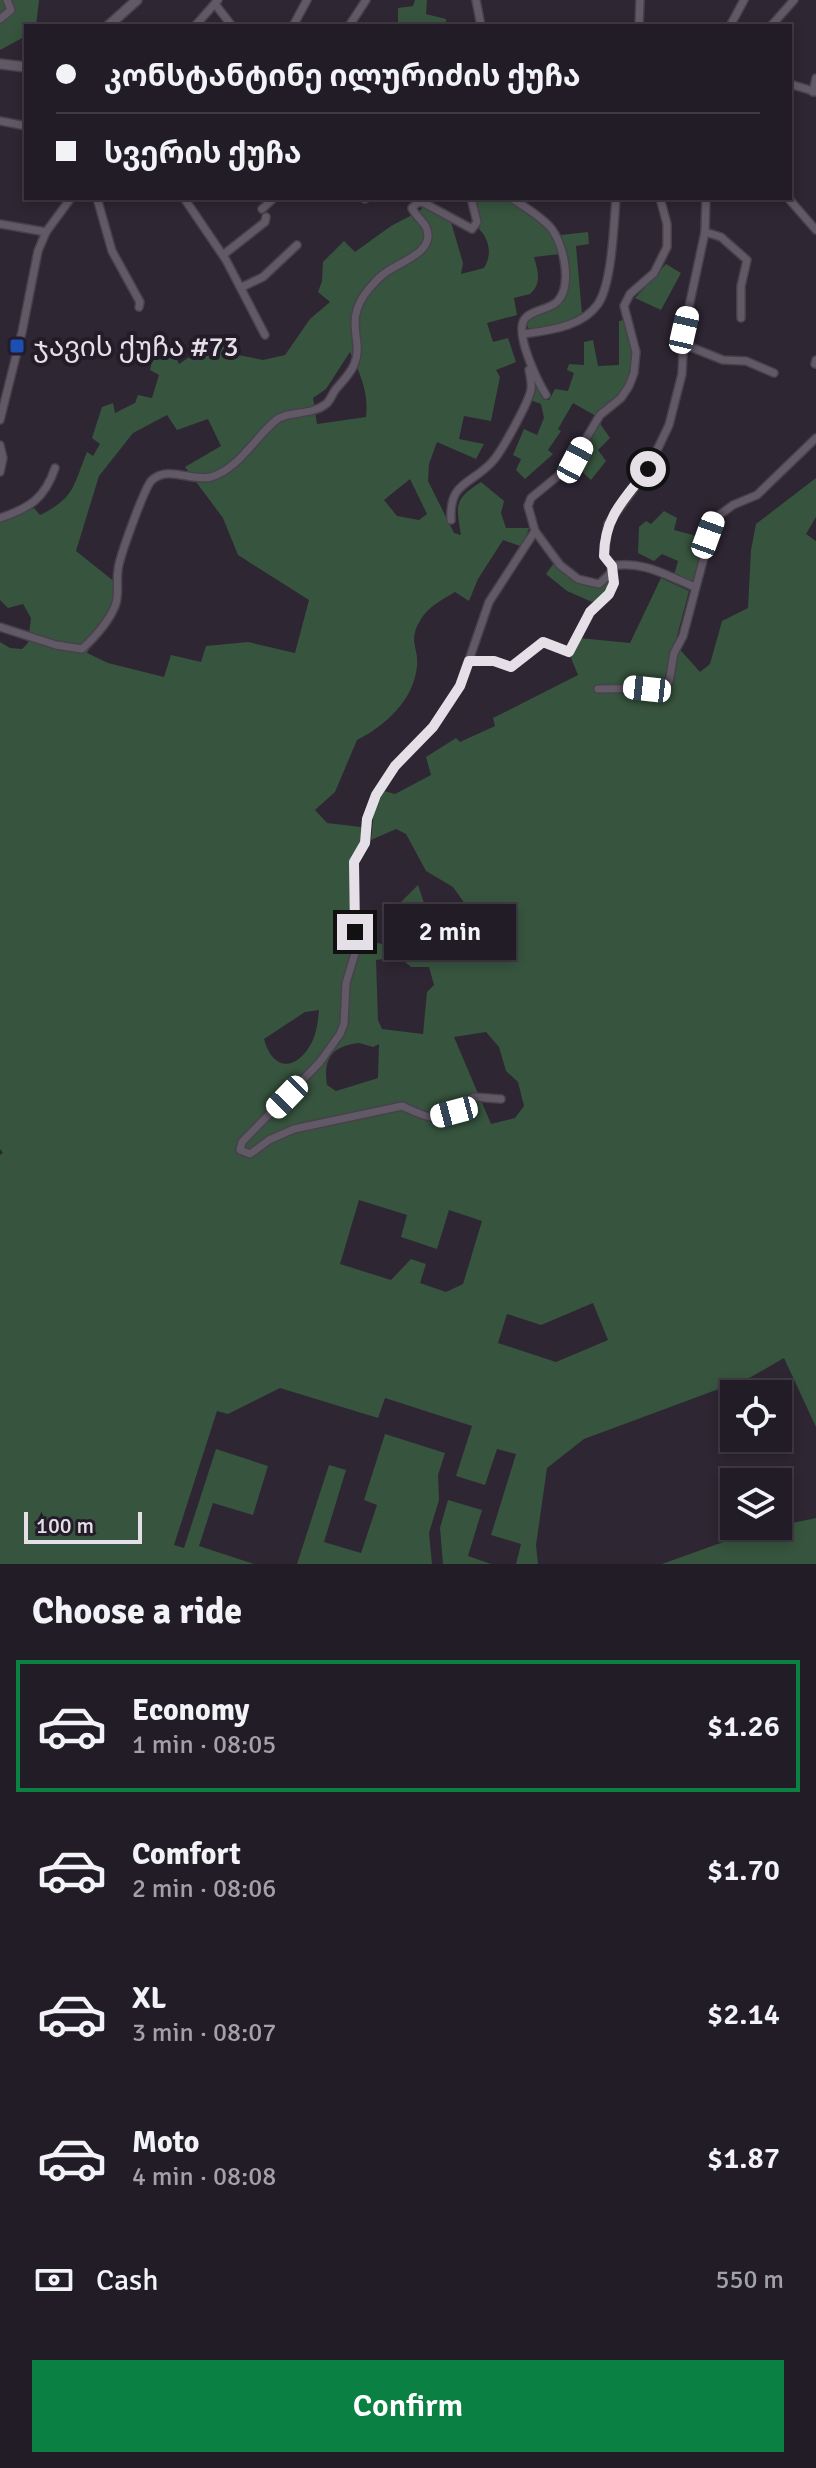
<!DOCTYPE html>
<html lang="en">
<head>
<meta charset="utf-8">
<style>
	:root { --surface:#221c26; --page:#2e2932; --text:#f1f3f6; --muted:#a2a1a7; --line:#3f3a43; --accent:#0b8043 }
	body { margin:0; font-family:Signika,"Noto Sans Georgian",sans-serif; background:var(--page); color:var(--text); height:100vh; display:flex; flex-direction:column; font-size:30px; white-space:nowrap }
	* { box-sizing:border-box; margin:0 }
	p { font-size:26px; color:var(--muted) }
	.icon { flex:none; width:44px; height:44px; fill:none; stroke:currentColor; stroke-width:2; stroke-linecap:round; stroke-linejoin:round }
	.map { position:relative; height:1564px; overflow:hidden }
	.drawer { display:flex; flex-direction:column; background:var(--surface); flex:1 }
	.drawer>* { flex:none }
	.top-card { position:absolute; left:24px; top:24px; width:768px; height:176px; border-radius:0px; box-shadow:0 4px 12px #0003,0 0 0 2px var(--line); display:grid; align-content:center; height:176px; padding:0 32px; background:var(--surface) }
	.buttons { position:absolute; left:720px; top:1380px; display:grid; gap:16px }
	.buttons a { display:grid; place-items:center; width:72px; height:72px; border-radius:0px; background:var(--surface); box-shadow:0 4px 12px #0003,0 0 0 2px var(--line); font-size:40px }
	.scale { position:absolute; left:24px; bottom:20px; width:118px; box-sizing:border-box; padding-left:8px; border:4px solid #e5e0e8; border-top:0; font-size:22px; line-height:28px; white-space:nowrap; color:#e5e0e8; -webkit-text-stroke:6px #241d29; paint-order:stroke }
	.end { position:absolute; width:36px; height:36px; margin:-18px; border:10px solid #e5e0e8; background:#111; box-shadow:0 0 0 4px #111 }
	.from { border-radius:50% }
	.bubble { position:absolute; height:56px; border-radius:0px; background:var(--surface); box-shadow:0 4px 12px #0003,0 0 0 2px var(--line); font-size:26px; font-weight:600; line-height:56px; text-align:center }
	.car { position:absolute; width:24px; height:48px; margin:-24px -12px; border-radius:10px; box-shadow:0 0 6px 2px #0007; background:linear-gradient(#fff 24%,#345 0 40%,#fff 0 76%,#345 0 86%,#fff 0) }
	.top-card b { display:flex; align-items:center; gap:28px; height:76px; font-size:30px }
	.top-card b+b { border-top:2px solid var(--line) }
	.top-card i { width:20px; height:20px; background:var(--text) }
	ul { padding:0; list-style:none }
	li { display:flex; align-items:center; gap:24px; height:132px; margin:0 16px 12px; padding:0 16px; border:4px solid transparent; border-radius:0px }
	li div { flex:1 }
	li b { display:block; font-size:30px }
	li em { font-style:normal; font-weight:600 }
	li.on { border-color:var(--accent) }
	li>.icon { width:72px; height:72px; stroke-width:1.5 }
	h2 { padding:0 32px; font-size:36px; line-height:96px }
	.pay { display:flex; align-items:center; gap:20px; height:88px; padding:0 32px; font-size:30px }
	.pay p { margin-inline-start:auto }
	.primary-button { display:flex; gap:16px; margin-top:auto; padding:16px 32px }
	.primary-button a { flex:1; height:92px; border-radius:0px; background:var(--accent); color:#fff; font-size:32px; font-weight:600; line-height:92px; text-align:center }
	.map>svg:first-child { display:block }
	.green { fill:#37543e; fill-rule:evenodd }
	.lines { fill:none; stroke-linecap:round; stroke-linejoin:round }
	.minor-casing { stroke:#48414b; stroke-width:10 }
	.tertiary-casing { stroke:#48414b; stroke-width:12 }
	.minor { stroke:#625967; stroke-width:7 }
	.tertiary { stroke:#625967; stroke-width:9 }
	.route { stroke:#e5e0e8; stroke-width:10 }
	.transit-dot { fill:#1a4fb4; stroke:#241d29; stroke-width:3 }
	.labels { text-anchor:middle; stroke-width:8; stroke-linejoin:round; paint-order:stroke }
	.poi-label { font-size:28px; fill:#e5e0e8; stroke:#241d29; text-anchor:start }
</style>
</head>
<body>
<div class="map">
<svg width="816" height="1564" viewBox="0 0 816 1564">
	<rect width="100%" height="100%" fill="#2e2633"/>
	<g class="green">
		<polygon points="0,0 39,0 36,26 26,26 26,36 0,50"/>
		<polygon points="415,0 427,0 426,14 446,19 446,23 461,26 398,26 398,8 413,6"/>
		<path d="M472 198C483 198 499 195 510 199 532 208 554 231 560 254L534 257C538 271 542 284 530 294L514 298 517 315 487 323 493 342 508 338 516 362 496 370 500 377 491 421 464 416 459 439 484 444 476 459 437 442 429 464 428 481 454 533 461 535C456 505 454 499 481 482L504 501 501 513 506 528H529L523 547 503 540 478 579 469 601 455 592C443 599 428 607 421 619 407 642 419 646 417 666 414 700 385 726 357 740L335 792 315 810 327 823 361 827V845L353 854 352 864 353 935 357 939 418 951 410 921 402 912 399 904 418 885 435 936 470 911 453 887 426 871 406 834 396 829 371 840 374 811 384 791 395 794 431 775 426 757 456 738 460 742 495 726 493 718 578 675 571 658 579 638 630 643 661 578 689 591 675 644 700 672 710 664 722 621 748 608 751 550 756 524 816 478V517L806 534 816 541V1427L784 1358 751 1377 584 1439 547 1468 536 1545 538 1564H516L521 1544 491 1535 516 1454 497 1449 485 1485 456 1476 472 1426 385 1398 378 1418 280 1388 228 1414 217 1411 174 1545 184 1548 216 1449 268 1466 253 1515 213 1503 199 1546 254 1564H0V1155L3 1153 0 1149V642L10 648 22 649 28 643 31 618 23 604 8 608 0 600V522L34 508 40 515C75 498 73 486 87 452L93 456 100 444 92 438 102 407 113 403 115 413 135 403 138 395 152 398 159 375 150 370 154 351H173L179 364 200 350 222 345 223 336H233V354L263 360 285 355 310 319 330 302 318 292 322 281 323 262 344 241 355 252 391 226 412 215 414 217 424 206 451 222 463 263 461 274 484 268C492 255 490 240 479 229L480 223ZM350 352C360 374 369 392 366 417L317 424 313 398 326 389ZM167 415 177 430 208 419 221 446 185 467 223 518 238 555 309 600 295 653 248 642 206 646 201 662 171 655 164 677 108 663 87 653 121 587 76 551 99 476 133 433ZM410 479 427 514 419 520 397 516 384 500ZM399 957 411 967H429L434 985 427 992 423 1034 382 1029 378 1020 376 960ZM319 1010C318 1021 317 1031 312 1042 297 1071 273 1072 264 1039L305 1012ZM486 1032 499 1047 506 1071 518 1082 524 1106 515 1118 491 1124 454 1037ZM359 1043 373 1047 379 1044 378 1078 336 1091 327 1085C323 1058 332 1046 359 1043ZM359 1200 407 1215 401 1237 437 1249 449 1210 482 1221 463 1284 446 1292 420 1283 426 1264 411 1259 391 1280 340 1264ZM593 1303 608 1340 556 1362 498 1343 507 1314 541 1325Z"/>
		<path d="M588 232 589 244 576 246 582 314C567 324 546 333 528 328L526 322C535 314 545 314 555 308 578 293 568 256 561 235Z"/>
		<polygon points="666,264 681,273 661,310 635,298"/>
		<path d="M623 320C633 343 640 373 620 394 612 402 603 408 596 416L573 403 558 429 561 431 548 450 553 454 525 479 516 470 521 459 513 455 524 429 537 435 544 418 541 404 530 400 532 371 543 399 549 400 555 389 568 391 574 373 567 370 569 364 584 365V342L593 340 598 366 619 365V321Z"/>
		<polygon points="599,422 610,438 598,450 606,461 591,480 575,465"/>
		<polygon points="664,511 677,518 674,530 700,537 698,574 695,580 689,581 674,575 678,561 662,554 654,561 638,553 639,527 646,521 651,524"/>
		<path d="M554 563C569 578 592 598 611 579 608 591 603 597 592 602L567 591 546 574Z"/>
		<polygon points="385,1434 445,1453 438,1475 439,1500 429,1533 432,1564 297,1564 329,1465 346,1470 324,1542 361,1553 377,1505 364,1500"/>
		<polygon points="448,1500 482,1510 468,1556 491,1564 443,1564 440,1528"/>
		<polygon points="816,1518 816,1564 662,1564 754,1531"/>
	</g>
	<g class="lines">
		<defs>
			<g id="minor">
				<polyline points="476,0 481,26"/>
				<polyline points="215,4 232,26"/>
				<polyline points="0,19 11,10 7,0"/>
				<polyline points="195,26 218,0"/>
				<polyline points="293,26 307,0"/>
				<polyline points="349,26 366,0"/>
				<polyline points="639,26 640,0"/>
				<polyline points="730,26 744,0"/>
				<polyline points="771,26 794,0"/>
				<polyline points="790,84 816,92"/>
				<polyline points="813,92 816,78"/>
				<polyline points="0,121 26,126"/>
				<polyline points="97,198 112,251 140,302 139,307"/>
				<polyline points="184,198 226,260 265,335"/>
				<path d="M511 198C524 206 540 216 550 227 564 243 573 286 557 302 548 310 530 310 524 320 515 335 538 382 546 395"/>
				<polyline points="788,198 816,230"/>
				<polyline points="365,199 365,198"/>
				<polyline points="262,209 274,198"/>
				<polyline points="0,224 46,232"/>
				<polyline points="705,232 721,237 747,260 741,286 741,318"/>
				<polyline points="223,255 265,222 266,217"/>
				<polyline points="242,287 263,277 297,245"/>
				<path d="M524 334C550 330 582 327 598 304 612 284 614 223 616 198"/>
				<polyline points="683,344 723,360 746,361 774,373"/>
				<polyline points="815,364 816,360"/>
				<polyline points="0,420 22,332 38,251 46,232 71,198"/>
				<polyline points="0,445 3,458 0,472"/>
				<path d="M0 518C30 508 45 498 55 468"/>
				<path d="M451 520C449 481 471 485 492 462 501 453 530 400 531 389 532 383 530 376 529 370"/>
				<polyline points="612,566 611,573 599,584 578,579 560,565 535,531 528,506 531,498 570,466 600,415 621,398 629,386 634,373 636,352 624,306 630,294 654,273 667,247 667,224 660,198"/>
				<polyline points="612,566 604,556 608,524 648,469 669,425 682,374 684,330 705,232 706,198"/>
				<path d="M612 566C643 560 667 576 695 587"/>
				<path d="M0 627 56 645 82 649C95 637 108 623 115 606 120 594 116 582 118 570 119 558 145 486 152 480 168 465 192 482 211 477 237 470 255 438 275 421 288 410 311 416 326 404 330 401 332 394 336 389 342 382 350 374 354 365 365 341 342 322 368 290 373 284 379 277 385 273 399 262 437 252 426 227 422 220 415 215 412 208L418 202 424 203 472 229 477 222 471 198"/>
				<polyline points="469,661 494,661 511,667 543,642 569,652 590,612 609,594 614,583 611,573"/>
				<polyline points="598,689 661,688 669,682 674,653 683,636 714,519 733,505 757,495 816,438"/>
				<path d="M501 1099 474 1097C467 1100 465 1105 458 1109 436 1125 423 1115 402 1106L294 1129 269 1140 250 1154 240 1150 242 1142 320 1062 340 1034 344 1024 346 983 360 937 355 932 354 862 365 843 367 819 376 795 395 766 433 727 460 686 489 602 535 531"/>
			</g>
			<g id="tertiary">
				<polyline points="108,26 137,0"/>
				<polyline points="0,64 26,67"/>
			</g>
		</defs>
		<use href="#minor" class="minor-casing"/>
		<use href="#tertiary" class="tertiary-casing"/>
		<use href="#minor" class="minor"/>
		<use href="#tertiary" class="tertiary"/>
	</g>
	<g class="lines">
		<path class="route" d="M355 932 354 862 365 843 367 819 376 795 395 766 433 727 460 686 469 661H494L511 667 543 642 569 652 590 612 609 594 614 583 612 566 604 556C604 517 625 498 648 469"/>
	</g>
	<rect class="transit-dot" x="9" y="338" width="16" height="16" rx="4"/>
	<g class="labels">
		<g class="poi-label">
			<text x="33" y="356">ჯავის ქუჩა #73</text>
		</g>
	</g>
</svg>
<div class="buttons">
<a><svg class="icon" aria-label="locate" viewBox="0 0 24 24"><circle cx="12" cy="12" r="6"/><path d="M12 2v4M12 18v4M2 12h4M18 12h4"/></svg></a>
<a><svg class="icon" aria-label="layers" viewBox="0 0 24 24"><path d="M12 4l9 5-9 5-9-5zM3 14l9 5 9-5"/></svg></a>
</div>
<div class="scale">100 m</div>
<i class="end from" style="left:648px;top:469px"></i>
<i class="end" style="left:355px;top:932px"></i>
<div class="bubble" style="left:384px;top:904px;width:132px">2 min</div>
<i class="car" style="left:684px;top:330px;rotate:13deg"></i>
<i class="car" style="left:575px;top:460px;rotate:28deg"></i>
<i class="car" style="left:708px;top:535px;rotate:20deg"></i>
<i class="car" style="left:647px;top:689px;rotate:276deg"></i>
<i class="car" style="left:287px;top:1097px;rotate:224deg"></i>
<i class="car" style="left:454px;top:1112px;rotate:255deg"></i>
<div class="top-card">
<b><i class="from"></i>კონსტანტინე ილურიძის ქუჩა</b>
<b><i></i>სვერის ქუჩა</b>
</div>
</div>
<section class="drawer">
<h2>Choose a ride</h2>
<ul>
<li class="on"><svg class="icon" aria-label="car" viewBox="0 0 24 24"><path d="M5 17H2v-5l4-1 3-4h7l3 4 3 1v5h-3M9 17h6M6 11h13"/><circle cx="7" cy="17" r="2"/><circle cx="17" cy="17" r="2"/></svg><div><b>Economy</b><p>1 min · 08:05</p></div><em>$1.26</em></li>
<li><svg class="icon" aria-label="car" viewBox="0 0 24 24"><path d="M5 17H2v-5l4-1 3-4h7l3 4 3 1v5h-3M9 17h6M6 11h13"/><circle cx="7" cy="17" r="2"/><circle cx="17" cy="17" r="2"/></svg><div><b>Comfort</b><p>2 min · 08:06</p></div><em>$1.70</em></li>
<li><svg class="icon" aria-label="car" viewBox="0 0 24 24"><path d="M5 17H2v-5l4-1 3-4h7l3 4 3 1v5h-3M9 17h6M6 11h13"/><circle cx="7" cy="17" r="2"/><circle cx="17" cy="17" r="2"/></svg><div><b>XL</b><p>3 min · 08:07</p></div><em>$2.14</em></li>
<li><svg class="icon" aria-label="car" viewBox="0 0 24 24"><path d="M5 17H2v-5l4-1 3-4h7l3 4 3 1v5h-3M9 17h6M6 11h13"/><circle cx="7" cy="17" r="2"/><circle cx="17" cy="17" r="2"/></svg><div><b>Moto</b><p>4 min · 08:08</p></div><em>$1.87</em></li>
</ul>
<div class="pay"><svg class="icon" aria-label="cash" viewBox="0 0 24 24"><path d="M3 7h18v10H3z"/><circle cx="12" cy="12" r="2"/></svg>Cash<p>550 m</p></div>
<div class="primary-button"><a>Confirm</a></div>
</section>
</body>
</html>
